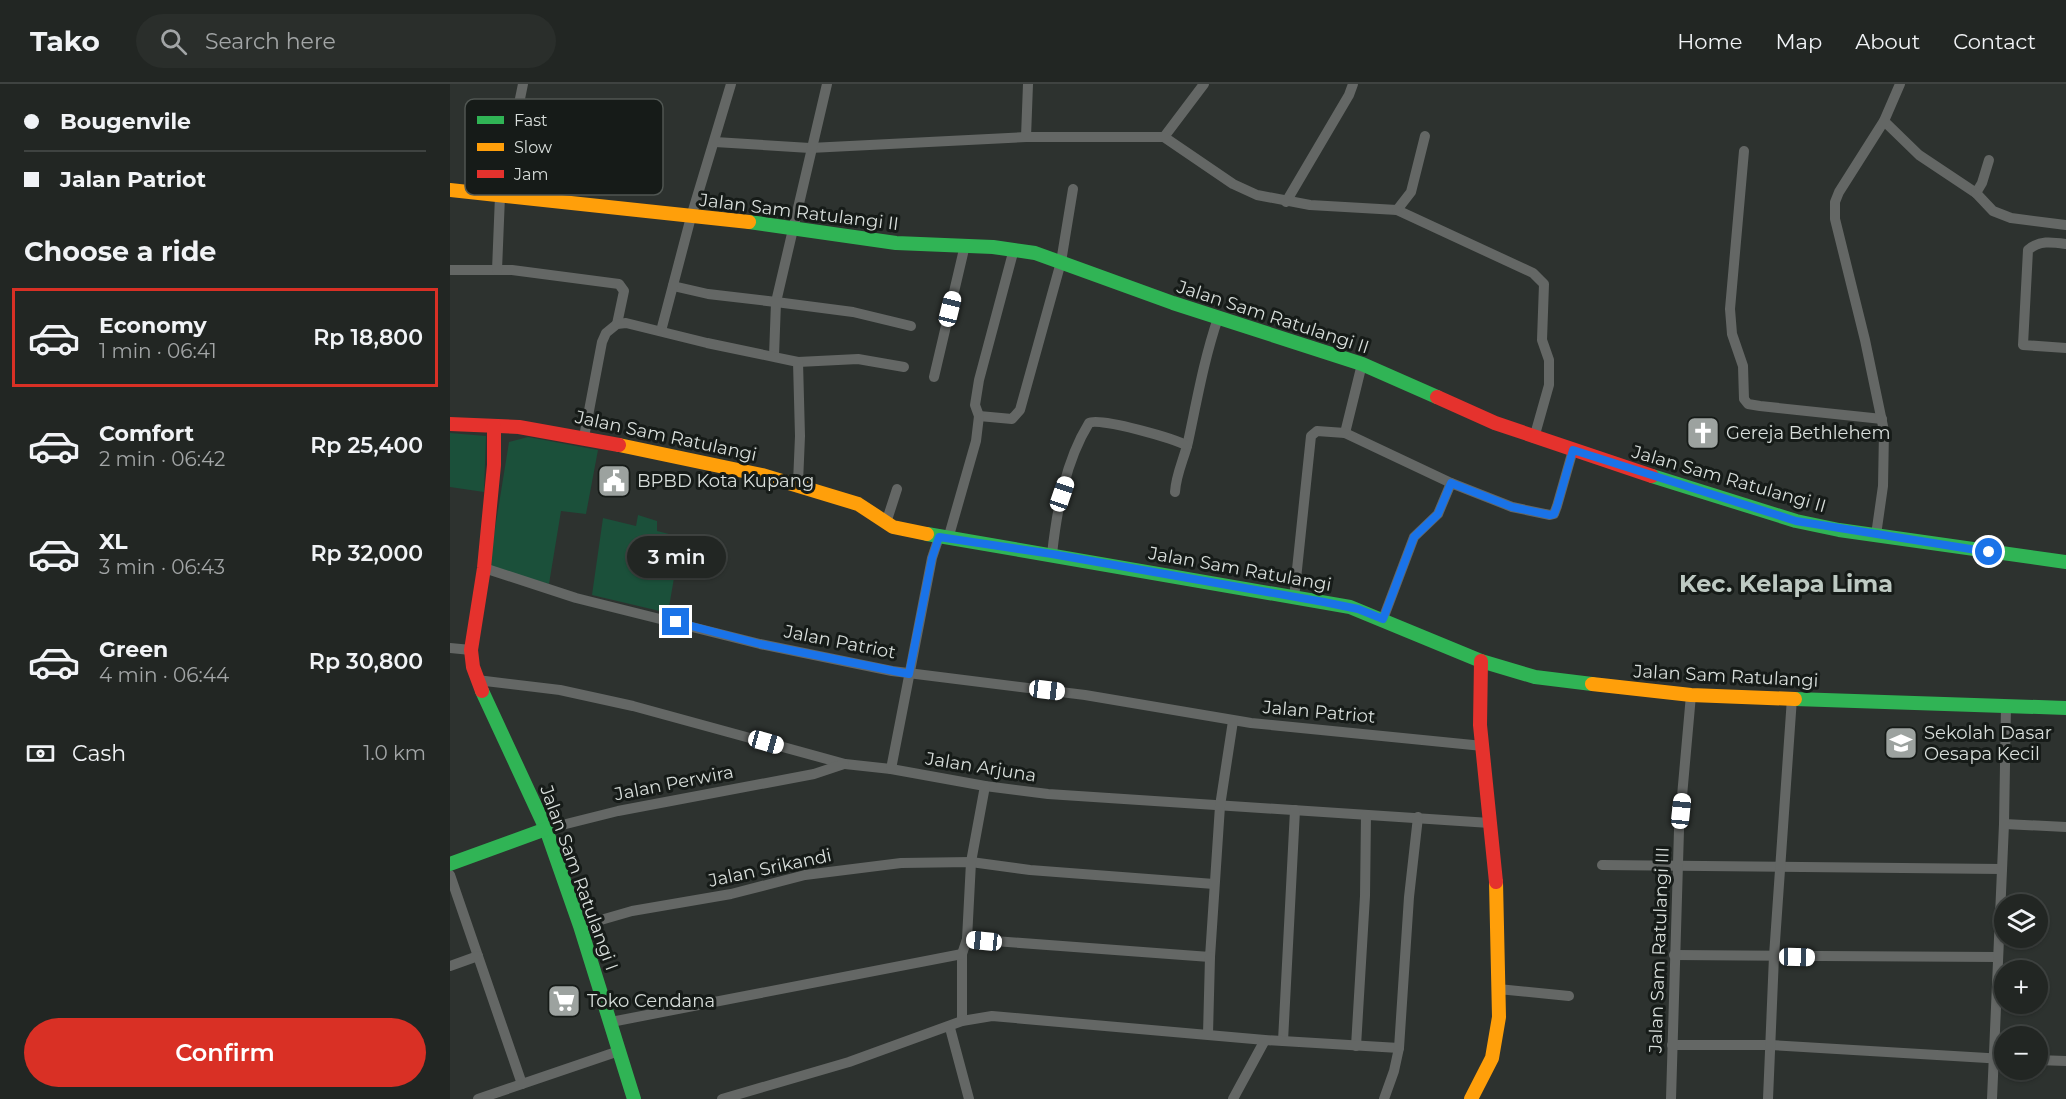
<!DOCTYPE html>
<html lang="en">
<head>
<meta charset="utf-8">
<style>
	:root { --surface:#222623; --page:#2a2e2b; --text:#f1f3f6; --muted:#a2a5a6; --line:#3f4341; --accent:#d93025 }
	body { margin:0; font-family:Montserrat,sans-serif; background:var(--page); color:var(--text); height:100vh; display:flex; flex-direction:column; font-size:22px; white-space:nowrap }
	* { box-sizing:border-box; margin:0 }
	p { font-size:20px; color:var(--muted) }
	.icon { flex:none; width:33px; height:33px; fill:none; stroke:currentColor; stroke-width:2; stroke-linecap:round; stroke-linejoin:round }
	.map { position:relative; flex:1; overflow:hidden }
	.sheet { display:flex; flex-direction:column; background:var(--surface); width:450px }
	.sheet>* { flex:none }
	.guide { display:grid; align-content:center; height:132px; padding:0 24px; background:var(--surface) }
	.buttons { position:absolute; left:1544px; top:810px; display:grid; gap:12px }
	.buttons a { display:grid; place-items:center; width:54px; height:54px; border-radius:50%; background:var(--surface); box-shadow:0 2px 4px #0004,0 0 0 2px var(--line); font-size:30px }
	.end { position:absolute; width:27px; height:27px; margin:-14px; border:8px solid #1a73e8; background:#fff; box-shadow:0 0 0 3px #fff }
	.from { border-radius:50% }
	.bubble { position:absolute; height:42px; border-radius:21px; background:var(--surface); box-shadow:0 2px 4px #0004,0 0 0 2px var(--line); font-size:20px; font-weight:600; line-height:42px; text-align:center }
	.car { position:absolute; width:18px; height:36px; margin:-18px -9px; border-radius:8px; box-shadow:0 0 4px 2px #0007; background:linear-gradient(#fff 24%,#345 0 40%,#fff 0 76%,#345 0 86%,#fff 0) }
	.guide b { display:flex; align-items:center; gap:21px; height:57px; font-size:22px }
	.guide b+b { border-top:2px solid var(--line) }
	.guide i { width:15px; height:15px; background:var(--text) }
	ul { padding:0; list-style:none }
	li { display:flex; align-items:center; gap:18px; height:99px; margin:0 12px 9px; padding:0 12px; border:3px solid transparent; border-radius:0px }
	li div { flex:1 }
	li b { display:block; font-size:22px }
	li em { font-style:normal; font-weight:600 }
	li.active { border-color:var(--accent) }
	li>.icon { width:54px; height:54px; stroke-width:1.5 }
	h2 { padding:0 24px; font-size:27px; line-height:72px }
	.pay { display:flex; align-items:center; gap:15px; height:66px; padding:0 24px; font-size:22px }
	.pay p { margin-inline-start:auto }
	.cta { display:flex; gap:12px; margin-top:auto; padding:12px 24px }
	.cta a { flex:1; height:69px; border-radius:36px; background:var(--accent); color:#fff; font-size:24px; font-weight:600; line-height:69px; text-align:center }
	header { display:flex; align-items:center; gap:36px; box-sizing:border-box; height:84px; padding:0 30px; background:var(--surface); border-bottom:2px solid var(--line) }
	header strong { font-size:28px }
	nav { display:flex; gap:33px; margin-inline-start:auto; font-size:21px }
	.search { width:420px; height:54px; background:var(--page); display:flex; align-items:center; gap:15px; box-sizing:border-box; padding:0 21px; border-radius:33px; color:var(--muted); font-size:22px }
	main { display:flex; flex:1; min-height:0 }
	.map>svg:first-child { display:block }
	.green { fill:#1b503a }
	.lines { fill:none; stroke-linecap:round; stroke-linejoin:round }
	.street { stroke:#646765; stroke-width:10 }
	.fast { stroke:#30b455; stroke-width:14 }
	.slow { stroke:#ff9f0a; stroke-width:14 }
	.jam { stroke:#e5322d; stroke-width:14 }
	.route { stroke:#1a73e8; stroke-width:8 }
	.labels { text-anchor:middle; stroke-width:6; stroke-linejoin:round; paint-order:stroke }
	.street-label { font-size:18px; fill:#d8dedb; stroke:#161b18 }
	.poi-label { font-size:18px; fill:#d8dedb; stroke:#161b18; text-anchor:start }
	.district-label { font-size:24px; font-weight:bold; fill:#bdc9c2; stroke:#161b18 }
	.key { fill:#161b18; stroke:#505652; stroke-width:1.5 }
	.key-label { font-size:16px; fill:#d8dedb }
</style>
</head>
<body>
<header>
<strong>Tako</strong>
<div class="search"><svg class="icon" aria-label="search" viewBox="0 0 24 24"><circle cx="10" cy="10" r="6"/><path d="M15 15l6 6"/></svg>Search here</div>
<nav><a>Home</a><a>Map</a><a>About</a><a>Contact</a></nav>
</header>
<main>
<section class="sheet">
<div class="guide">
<b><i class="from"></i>Bougenvile</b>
<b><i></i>Jalan Patriot</b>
</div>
<h2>Choose a ride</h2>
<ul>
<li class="active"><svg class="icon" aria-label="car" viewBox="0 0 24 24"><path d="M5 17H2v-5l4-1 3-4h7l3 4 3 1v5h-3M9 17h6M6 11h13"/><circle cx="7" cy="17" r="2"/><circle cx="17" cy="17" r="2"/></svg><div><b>Economy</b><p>1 min · 06:41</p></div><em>Rp 18,800</em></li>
<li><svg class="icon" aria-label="car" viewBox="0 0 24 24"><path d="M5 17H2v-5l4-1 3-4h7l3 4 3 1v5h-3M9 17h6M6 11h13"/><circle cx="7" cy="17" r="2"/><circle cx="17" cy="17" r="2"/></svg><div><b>Comfort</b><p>2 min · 06:42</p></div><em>Rp 25,400</em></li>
<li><svg class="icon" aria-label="car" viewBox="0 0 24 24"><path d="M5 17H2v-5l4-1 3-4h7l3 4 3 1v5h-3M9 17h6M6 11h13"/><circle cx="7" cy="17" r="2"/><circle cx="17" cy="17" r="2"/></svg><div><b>XL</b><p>3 min · 06:43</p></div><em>Rp 32,000</em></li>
<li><svg class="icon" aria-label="car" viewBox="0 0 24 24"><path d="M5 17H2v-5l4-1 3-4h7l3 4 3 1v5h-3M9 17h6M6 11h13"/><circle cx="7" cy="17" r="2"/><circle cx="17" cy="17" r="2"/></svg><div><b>Green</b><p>4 min · 06:44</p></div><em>Rp 30,800</em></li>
</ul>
<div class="pay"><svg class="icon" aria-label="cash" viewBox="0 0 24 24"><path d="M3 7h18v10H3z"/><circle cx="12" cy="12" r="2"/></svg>Cash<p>1.0 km</p></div>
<div class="cta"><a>Confirm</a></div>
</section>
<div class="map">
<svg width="1616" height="1015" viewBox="0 0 1616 1015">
	<rect width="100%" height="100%" fill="#2d322f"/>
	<g class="green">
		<polygon points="0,349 36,352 34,408 0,403"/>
		<polygon points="78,353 148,366 136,430 111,427 99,500 39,482 59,358"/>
		<polygon points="188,431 207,437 207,447 231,453 218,529 142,511 153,434 186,442"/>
	</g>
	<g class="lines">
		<g class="street">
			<polyline points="1434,37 1469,71 1526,109 1532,99 1539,76"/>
			<polyline points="576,53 578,0"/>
			<polyline points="714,53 754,0"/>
			<polyline points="265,58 360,64 576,53 714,53 783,100 807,111 860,121 947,126 1083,189 1094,200 1092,256 1099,276 1099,301 1084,354"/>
			<polyline points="1294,67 1280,225 1282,250 1293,282 1294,315 1298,320 1310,322 1432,335"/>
			<polyline points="1526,109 1543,127 1561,134 1616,141"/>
			<polyline points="836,118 899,11 903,0"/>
			<polyline points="947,126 961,108 975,52"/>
			<path d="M1616 160C1602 158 1589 156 1578 166L1573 261 1616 264"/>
			<polyline points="0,186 62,186 169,200 174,207 167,240"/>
			<polyline points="47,186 50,112 73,0"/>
			<polyline points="223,202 258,210 326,218 377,0"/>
			<polyline points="211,247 241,133 281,0"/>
			<polyline points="324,272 326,218 403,228 461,242"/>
			<polyline points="348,278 408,275 454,283"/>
			<polyline points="912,280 895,349 1001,399"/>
			<polyline points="484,293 515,161"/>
			<polyline points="529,332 562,335 570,326 611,178 623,105"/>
			<polyline points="134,353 152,258 156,249 167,240 176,239 257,259 348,278 350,352 348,399"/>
			<path d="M725 408C726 390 734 375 738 358 747 316 754 275 768 234"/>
			<polyline points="436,439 447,405"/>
			<polyline points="1426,451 1433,402 1434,347 1415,256 1385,135 1385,118 1389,108 1434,37 1450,0"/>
			<polyline points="498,455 526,357 529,332 525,321 529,296 564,165"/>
			<path d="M602 470C607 426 615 378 639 339 649 333 727 355 737 362"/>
			<polyline points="34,484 126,514 310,560 442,587 635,611 801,639 1033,662"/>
			<polyline points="844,514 861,352 867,347 895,349"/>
			<polyline points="933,535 964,453 988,430 1001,399 1062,423 1100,431 1104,430 1107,422 1123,366"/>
			<polyline points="0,564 21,566"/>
			<polyline points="27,596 110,606 183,622 395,680 441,685 535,702 598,710 1040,739"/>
			<polyline points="441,685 482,474 489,453"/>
			<polyline points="1554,740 1616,743"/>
			<polyline points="96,745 168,727 364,690 394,680"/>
			<polyline points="1152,781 1552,785"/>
			<polyline points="0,791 72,1000"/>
			<polyline points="130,842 182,827 281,810 355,791 451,779 521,778 580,786 764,800"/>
			<polyline points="517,855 760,873 770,722 783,637"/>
			<polyline points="1224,871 1548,873"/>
			<polyline points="0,882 28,872"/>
			<polyline points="1048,905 1119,912"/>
			<polyline points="512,937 512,870 517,855 521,778 535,702"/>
			<polyline points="161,938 512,870"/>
			<polyline points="500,944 519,1015"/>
			<polyline points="758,950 760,873"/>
			<polyline points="833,957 845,726"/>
			<polyline points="1222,961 1320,961 1554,975"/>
			<polyline points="906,962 915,812 916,731"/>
			<polyline points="1587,976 1616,977"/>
			<polyline points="28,1015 169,967"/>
			<polyline points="272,1015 399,978 512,937 542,932 815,956 949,964"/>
			<polyline points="783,1015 815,956"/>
			<polyline points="934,1015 944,987 949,964 959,813 968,733"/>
			<polyline points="1221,1015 1229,746 1241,611"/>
			<polyline points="1318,1015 1324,872 1342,614"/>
			<polyline points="1542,1015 1554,740 1556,622"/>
		</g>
		<g class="fast">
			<polyline points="299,138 446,159 543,163 585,169 723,219 912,280 987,313"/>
			<polyline points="1202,392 1346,437 1389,446 1616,478"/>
			<polyline points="477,450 900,523 1031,577 1085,593 1142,600"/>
			<polyline points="32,607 96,745 130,842 184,1015"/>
			<polyline points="1345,615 1616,624"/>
			<polyline points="0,780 96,745"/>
		</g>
		<g class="slow">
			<polyline points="0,106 299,138"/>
			<polyline points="169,361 312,391 408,420 443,443 477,450"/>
			<polyline points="1142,600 1241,611 1345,615"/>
			<polyline points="1021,1015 1042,974 1049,933 1046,798"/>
		</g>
		<g class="jam">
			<polyline points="987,313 1045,339 1202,392"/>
			<polyline points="0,340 69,343 169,361"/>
			<polyline points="1031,577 1030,641 1046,798"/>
			<polyline points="32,607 23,583 21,566 34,484 44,381 44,342"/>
		</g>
	</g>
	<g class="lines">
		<polyline class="route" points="226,538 310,560 459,590 482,474 489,453 602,470 874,518 908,525 933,535 964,453 988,430 1001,399 1062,423 1100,431 1104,430 1107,422 1123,366 1346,437 1539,468"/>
	</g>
	<defs>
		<symbol id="church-square" viewBox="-11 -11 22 22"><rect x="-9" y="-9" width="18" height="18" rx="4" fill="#9ca29f" stroke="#161b18"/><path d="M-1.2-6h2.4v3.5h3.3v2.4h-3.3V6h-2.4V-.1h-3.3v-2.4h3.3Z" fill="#fff"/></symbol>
		<symbol id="civic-square" viewBox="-11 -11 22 22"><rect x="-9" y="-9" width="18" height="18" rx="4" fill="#9ca29f" stroke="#161b18"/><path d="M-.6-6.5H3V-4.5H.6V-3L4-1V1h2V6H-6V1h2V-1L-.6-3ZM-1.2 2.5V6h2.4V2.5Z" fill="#fff"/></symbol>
		<symbol id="school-square" viewBox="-11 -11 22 22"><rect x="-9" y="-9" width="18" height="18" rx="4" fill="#9ca29f" stroke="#161b18"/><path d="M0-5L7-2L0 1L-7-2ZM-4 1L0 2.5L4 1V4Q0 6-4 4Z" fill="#fff"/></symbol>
		<symbol id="supermarket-square" viewBox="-11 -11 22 22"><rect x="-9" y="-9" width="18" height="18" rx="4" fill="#9ca29f" stroke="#161b18"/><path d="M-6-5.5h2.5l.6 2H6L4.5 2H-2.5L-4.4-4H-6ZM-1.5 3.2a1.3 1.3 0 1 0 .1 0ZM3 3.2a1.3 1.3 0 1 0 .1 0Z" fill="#fff"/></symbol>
	</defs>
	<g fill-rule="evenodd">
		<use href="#church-square" x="1234" y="330" width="38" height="38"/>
		<use href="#civic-square" x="145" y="378" width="38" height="38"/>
		<use href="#school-square" x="1432" y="640" width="38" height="38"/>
		<use href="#supermarket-square" x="95" y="898" width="38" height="38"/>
	</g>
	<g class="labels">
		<g class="street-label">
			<text transform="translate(349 128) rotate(7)" y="6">Jalan Sam Ratulangi II</text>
			<text transform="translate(823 233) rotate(18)" y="6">Jalan Sam Ratulangi II</text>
			<text transform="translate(216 352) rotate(12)" y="6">Jalan Sam Ratulangi</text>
			<text transform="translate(1279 395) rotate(16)" y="6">Jalan Sam Ratulangi II</text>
			<text transform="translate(790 485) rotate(10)" y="6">Jalan Sam Ratulangi</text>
			<text transform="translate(390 558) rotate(11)" y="6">Jalan Patriot</text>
			<text transform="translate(1276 592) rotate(3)" y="6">Jalan Sam Ratulangi</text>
			<text transform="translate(869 628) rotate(5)" y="6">Jalan Patriot</text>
			<text transform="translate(531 683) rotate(9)" y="6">Jalan Arjuna</text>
			<text transform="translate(224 699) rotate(-11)" y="6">Jalan Perwira</text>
			<text transform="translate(320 784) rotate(-12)" y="6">Jalan Srikandi</text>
			<text transform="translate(129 794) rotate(70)" y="6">Jalan Sam Ratulangi I</text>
			<text transform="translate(1209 866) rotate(-88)" y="6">Jalan Sam Ratulangi III</text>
		</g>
		<g class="poi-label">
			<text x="1276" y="355">Gereja Bethlehem</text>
			<text x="187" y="403">BPBD Kota Kupang</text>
			<text x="1474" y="655">Sekolah Dasar<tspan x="1474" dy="21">Oesapa Kecil</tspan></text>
			<text x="137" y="923">Toko Cendana</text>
		</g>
		<g class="district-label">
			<text x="1336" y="508">Kec. Kelapa Lima</text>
		</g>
	</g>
	<rect x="15" y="15" width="198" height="96" rx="9" class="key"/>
	<rect x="27" y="32" width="27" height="8" fill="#30b455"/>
	<rect x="27" y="59" width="27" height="8" fill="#ff9f0a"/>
	<rect x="27" y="86" width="27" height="8" fill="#e5322d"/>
	<g class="key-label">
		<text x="64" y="42">Fast</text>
		<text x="64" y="69">Slow</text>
		<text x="64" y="96">Jam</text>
	</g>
</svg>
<div class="buttons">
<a><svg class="icon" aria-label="layers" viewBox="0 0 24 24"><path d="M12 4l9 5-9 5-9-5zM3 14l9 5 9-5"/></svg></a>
<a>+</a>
<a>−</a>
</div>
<i class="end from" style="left:1539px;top:468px"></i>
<i class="end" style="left:226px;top:538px"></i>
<div class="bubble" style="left:177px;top:452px;width:99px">3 min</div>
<i class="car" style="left:500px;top:225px;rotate:14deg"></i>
<i class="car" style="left:612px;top:410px;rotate:19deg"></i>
<i class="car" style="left:597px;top:606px;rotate:97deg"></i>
<i class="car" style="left:316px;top:658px;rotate:106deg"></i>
<i class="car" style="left:1231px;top:727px;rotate:6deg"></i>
<i class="car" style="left:534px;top:857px;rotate:276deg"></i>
<i class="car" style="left:1347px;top:873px;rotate:91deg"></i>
</div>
</main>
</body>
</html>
